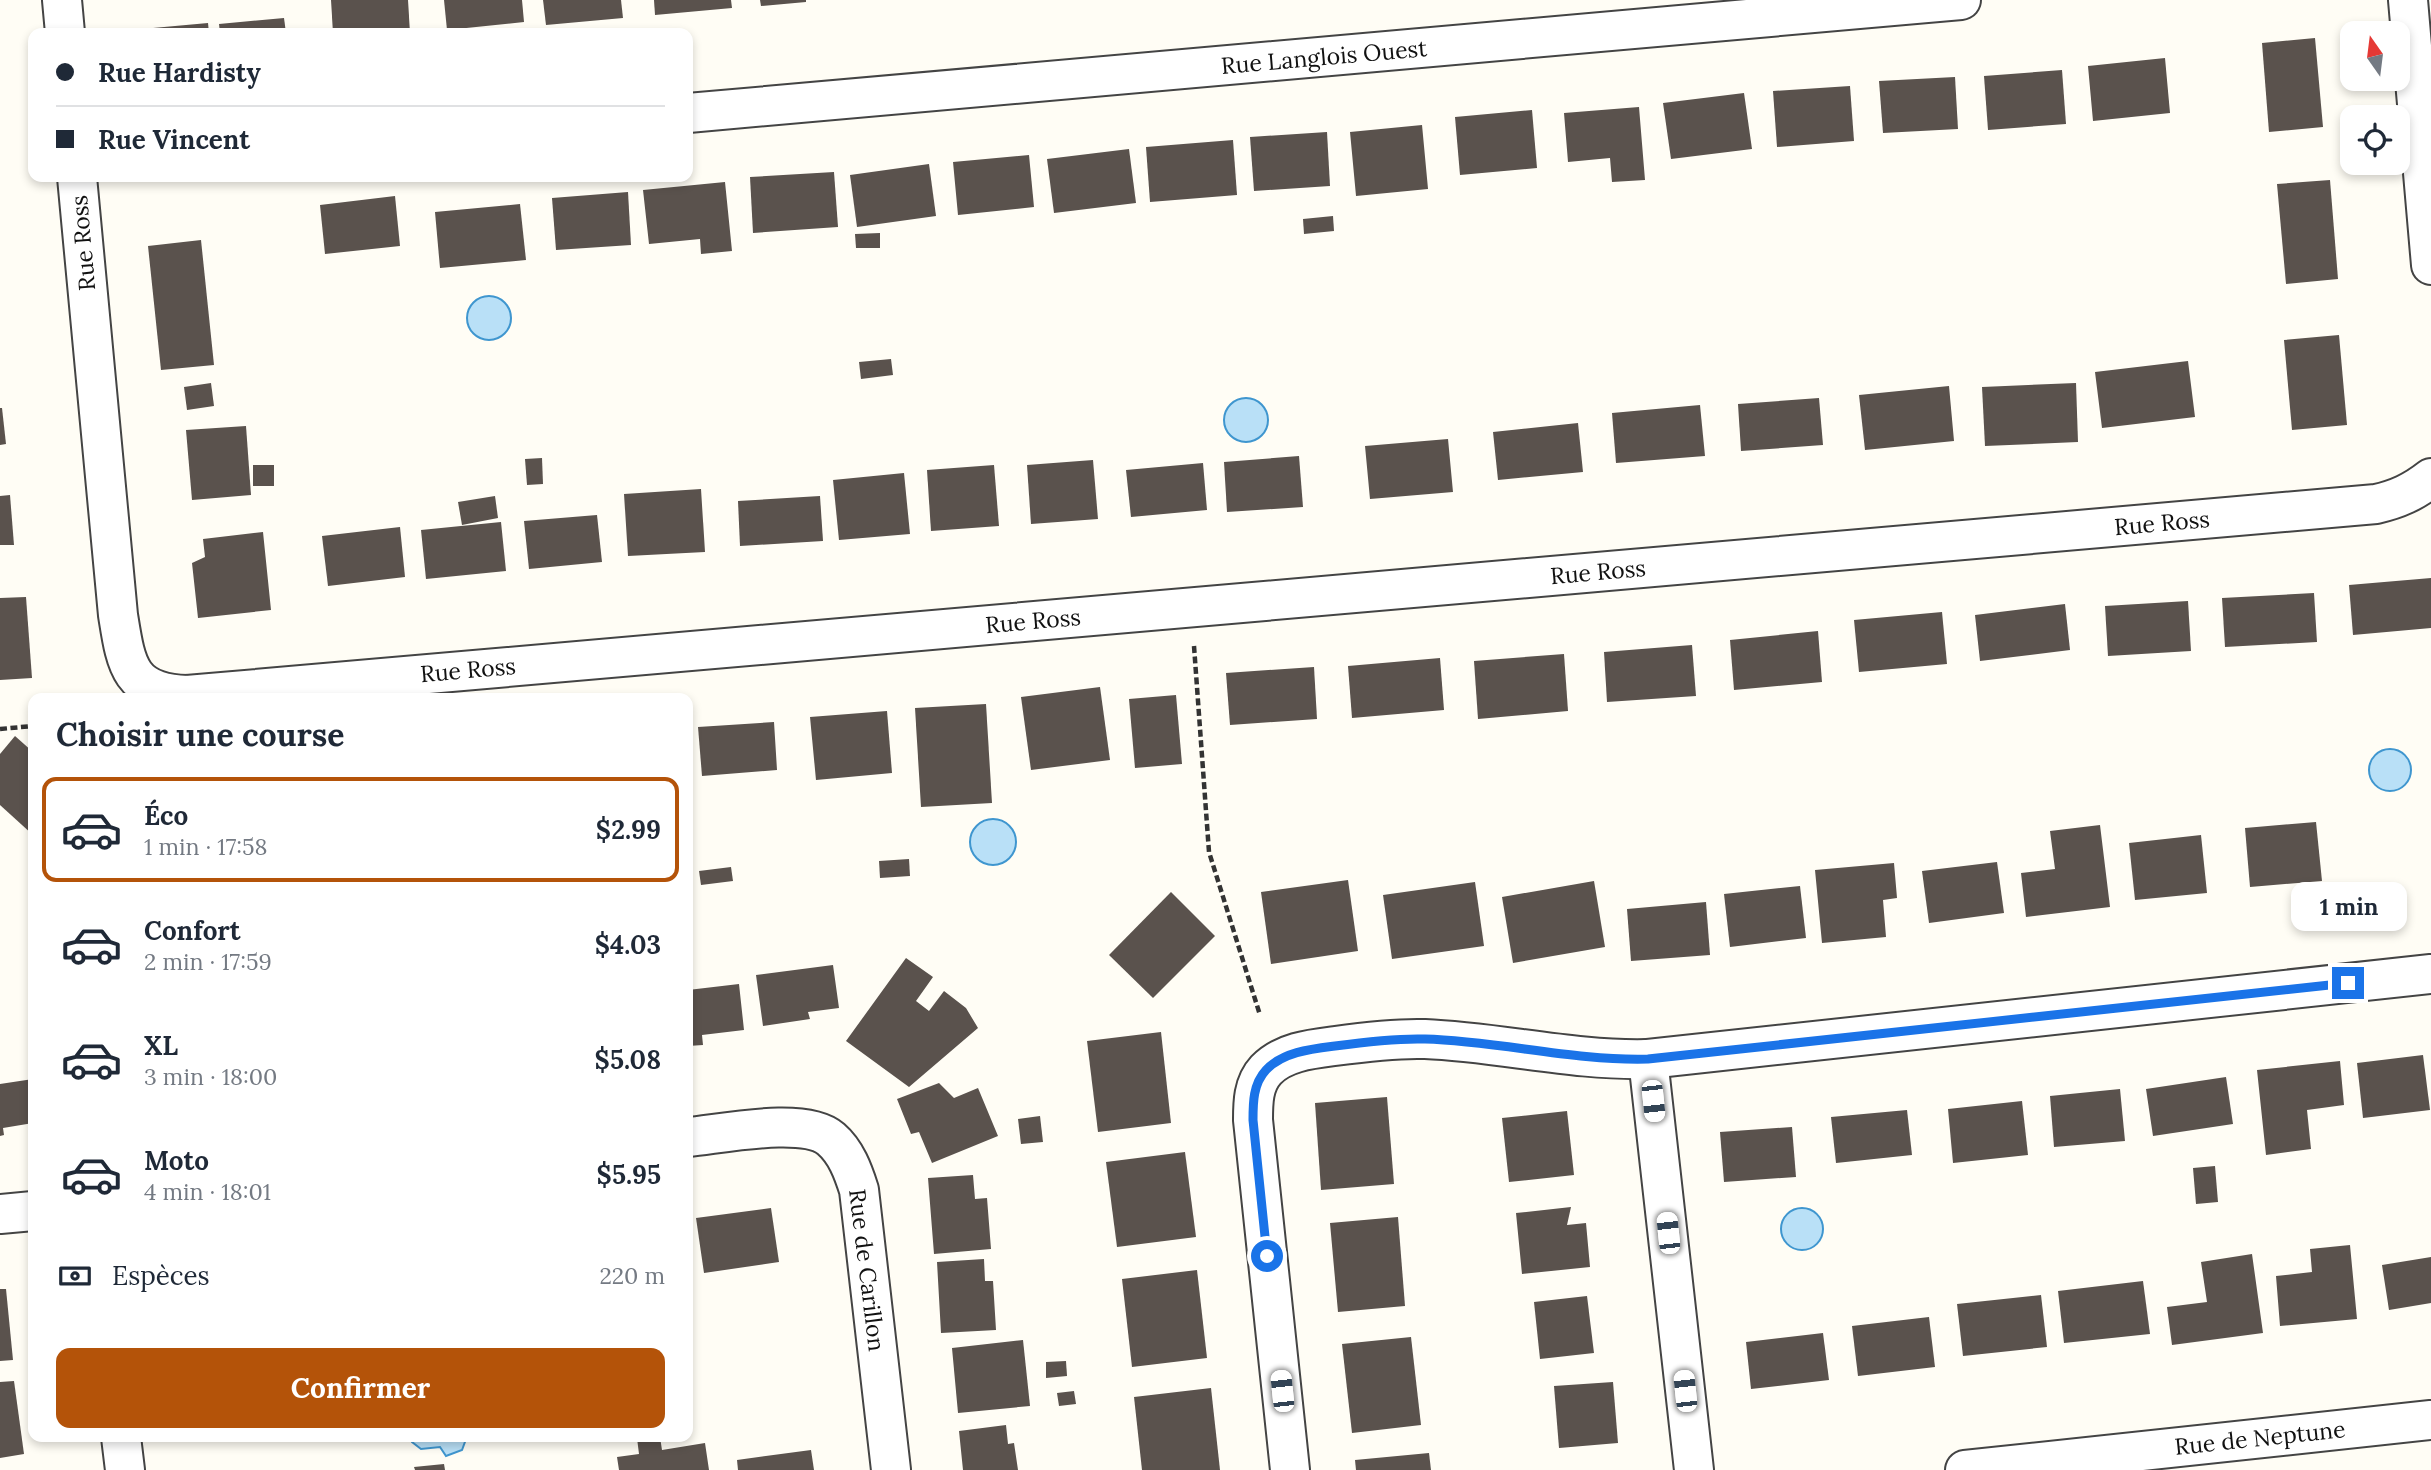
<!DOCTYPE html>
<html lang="fr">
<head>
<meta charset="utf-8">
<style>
	:root { --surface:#fff; --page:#f6f6f7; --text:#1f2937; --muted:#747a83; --line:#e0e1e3; --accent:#b45309 }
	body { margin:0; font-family:Lora,serif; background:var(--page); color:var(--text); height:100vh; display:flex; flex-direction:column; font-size:26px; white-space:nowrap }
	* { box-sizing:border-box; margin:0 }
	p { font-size:23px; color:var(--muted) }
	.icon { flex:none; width:38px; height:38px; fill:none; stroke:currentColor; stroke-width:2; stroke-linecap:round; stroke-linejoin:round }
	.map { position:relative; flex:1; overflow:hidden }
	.side { position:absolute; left:28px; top:693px; width:665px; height:749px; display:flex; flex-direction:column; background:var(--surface); border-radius:14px; box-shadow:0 4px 10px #0003 }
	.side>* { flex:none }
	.top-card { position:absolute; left:28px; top:28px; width:665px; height:154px; border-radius:14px; box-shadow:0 4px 10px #0003; display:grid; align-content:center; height:154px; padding:0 28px; background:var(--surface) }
	.needle { width:46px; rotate:346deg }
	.fabs { position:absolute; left:2340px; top:21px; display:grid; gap:14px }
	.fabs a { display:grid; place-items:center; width:70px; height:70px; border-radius:14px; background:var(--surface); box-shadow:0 4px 10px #0003; font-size:35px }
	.end { position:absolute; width:32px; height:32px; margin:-16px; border:9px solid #1a73e8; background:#fff; box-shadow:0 0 0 4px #fff }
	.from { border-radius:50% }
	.bubble { position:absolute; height:49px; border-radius:14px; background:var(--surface); box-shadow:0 4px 10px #0003; font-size:23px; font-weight:700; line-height:49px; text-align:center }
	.car { position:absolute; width:21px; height:42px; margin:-21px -10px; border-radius:9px; box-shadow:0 0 5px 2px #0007; background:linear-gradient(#fff 24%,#345 0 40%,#fff 0 76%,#345 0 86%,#fff 0) }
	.top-card b { display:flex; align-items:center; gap:24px; height:66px; font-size:26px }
	.top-card b+b { border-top:2px solid var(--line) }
	.top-card i { width:18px; height:18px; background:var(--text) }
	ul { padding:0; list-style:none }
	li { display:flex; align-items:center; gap:21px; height:105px; margin:0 14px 10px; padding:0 14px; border:4px solid transparent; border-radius:14px }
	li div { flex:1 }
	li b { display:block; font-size:26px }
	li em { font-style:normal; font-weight:700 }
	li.active { border-color:var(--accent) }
	li>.icon { width:63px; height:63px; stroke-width:1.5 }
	h2 { padding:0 28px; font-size:32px; line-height:84px }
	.pay { display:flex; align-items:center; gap:18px; height:77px; padding:0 28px; font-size:26px }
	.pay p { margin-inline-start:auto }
	.cta { display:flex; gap:14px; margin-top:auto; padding:14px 28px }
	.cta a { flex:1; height:80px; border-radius:14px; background:var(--accent); color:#fff; font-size:28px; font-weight:700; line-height:80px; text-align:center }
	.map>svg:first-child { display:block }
	.water { fill:#b9e0f7; stroke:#3f96cf; stroke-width:2 }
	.building { fill:#5a524d }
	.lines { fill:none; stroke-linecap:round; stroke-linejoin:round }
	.street-casing { stroke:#444; stroke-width:42 }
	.path { stroke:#333; stroke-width:4.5; stroke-dasharray:7 3.5; stroke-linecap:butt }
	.street { stroke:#fff; stroke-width:38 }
	.route { stroke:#1a73e8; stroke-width:9 }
	.labels { text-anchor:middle; stroke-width:7; stroke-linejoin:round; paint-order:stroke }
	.street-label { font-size:23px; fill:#111; stroke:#fff }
</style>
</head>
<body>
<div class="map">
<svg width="2431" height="1470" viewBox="0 0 2431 1470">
	<rect width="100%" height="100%" fill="#fffdf5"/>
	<g class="water">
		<circle cx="489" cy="318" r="22"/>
		<circle cx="1246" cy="420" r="22"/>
		<circle cx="2390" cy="770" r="21"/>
		<circle cx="993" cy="842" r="23"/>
		<circle cx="1802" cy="1229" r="21"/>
		<polygon points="412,1437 466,1437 466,1439 462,1450 446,1456 440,1447 421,1449 412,1442"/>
	</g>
	<g class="building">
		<polygon points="331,0 408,0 410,33 333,33"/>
		<polygon points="444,0 522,0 524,22 447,30"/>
		<polygon points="543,0 621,0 623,18 546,25"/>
		<polygon points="654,0 731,0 732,8 655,15"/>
		<polygon points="760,0 806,0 806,2 761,6"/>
		<polygon points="284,18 286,33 220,33 219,24"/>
		<polygon points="208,23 209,33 143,33 142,29"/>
		<polygon points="2315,38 2323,127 2269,132 2262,43"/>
		<polygon points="2165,58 2170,113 2093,121 2088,66"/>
		<polygon points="2062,70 2066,124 1988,130 1984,76"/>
		<polygon points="1955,77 1958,129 1883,133 1879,81"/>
		<polygon points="1850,86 1854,141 1777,147 1773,91"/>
		<polygon points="1744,93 1752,149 1671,159 1663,103"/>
		<polygon points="1639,107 1645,180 1612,182 1610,158 1568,162 1564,113"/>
		<polygon points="1532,110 1537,168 1460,175 1455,117"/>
		<polygon points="1422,125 1428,189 1356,196 1350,132"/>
		<polygon points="1327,132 1330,186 1254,191 1250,137"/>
		<polygon points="1233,140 1237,195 1150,202 1146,147"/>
		<polygon points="1129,149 1136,203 1054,213 1047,159"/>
		<polygon points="1029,155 1034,207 958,215 953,162"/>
		<polygon points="929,164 936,216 857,227 850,175"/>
		<polygon points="834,172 838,227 753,233 750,177"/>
		<polygon points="2330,180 2338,279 2286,284 2277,184"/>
		<polygon points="725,182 732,251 701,254 700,239 649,244 643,190"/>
		<polygon points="628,192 631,245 556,250 552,198"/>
		<polygon points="395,196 400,246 325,254 320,205"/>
		<polygon points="520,204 526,260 440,268 435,212"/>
		<polygon points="1333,216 1334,231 1304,234 1303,219"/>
		<polygon points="880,233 880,248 856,248 855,234"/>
		<polygon points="201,240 214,365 161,370 148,246"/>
		<polygon points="2339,335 2347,425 2292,430 2284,340"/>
		<polygon points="891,359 893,375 861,379 859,362"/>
		<polygon points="2188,361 2195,417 2102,428 2095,372"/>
		<polygon points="211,383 214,406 187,410 184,387"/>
		<polygon points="2076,383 2078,442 1985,446 1982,387"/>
		<polygon points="1949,386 1954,441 1865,450 1859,395"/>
		<polygon points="1819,398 1823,445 1741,451 1738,404"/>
		<polygon points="1700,405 1705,456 1616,463 1612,413"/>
		<polygon points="0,408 2,408 6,444 0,445"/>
		<polygon points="1578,423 1583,472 1498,480 1493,432"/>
		<polygon points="246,426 251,495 192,500 186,430"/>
		<polygon points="1448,439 1453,492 1370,499 1365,446"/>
		<polygon points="1299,456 1303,507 1227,512 1224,462"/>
		<polygon points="542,458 543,484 527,485 525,459"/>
		<polygon points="1093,460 1098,519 1031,524 1027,465"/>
		<polygon points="1203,463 1207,510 1131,517 1126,470"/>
		<rect x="253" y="465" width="21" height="21"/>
		<polygon points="994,465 999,526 931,531 927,470"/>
		<polygon points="904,473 910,534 839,540 833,480"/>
		<polygon points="701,489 705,552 628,556 624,494"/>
		<polygon points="10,495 14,545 0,545 0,496"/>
		<polygon points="495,496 498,518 462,525 458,502"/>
		<polygon points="820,496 823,541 740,546 738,501"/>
		<polygon points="597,515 602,562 529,569 524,521"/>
		<polygon points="501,522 506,571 426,579 421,530"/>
		<polygon points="400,527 405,577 328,586 322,536"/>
		<polygon points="263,532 271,610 198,618 192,563 205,557 203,539"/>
		<polygon points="2431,578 2431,628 2353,635 2349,585"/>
		<polygon points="2314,593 2317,642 2225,647 2222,598"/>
		<polygon points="26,597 32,678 0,680 0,598"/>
		<polygon points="2188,601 2191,651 2108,656 2105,606"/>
		<polygon points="2065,604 2070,650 1980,661 1975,615"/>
		<polygon points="1942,612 1947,664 1859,672 1854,620"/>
		<polygon points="1818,631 1822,682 1734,690 1730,640"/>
		<polygon points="1692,645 1696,696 1607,702 1604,652"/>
		<polygon points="1564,654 1568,711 1478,719 1474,661"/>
		<polygon points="1440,658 1444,710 1352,718 1348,666"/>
		<polygon points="1314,667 1317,719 1230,725 1226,673"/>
		<polygon points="1100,687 1110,760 1031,770 1021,697"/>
		<polygon points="1176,695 1182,764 1135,768 1129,699"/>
		<polygon points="986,704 992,803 921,807 915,708"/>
		<polygon points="887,711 892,773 816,780 810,717"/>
		<polygon points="774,722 777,770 702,776 698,727"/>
		<polygon points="15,736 33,752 33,835 0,805 0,754"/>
		<polygon points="2316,822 2322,881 2250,887 2245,828"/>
		<polygon points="2100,825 2110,907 2026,917 2021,873 2055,869 2050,831"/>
		<polygon points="2201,835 2207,893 2135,900 2129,843"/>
		<polygon points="909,859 910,876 880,878 879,861"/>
		<polygon points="1997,862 2004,913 1929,923 1922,871"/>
		<polygon points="1894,863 1897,898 1883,900 1886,937 1822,943 1815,870"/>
		<polygon points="731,867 733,881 701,885 699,871"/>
		<polygon points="1348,880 1358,951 1271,964 1261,892"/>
		<polygon points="1594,881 1605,947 1513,963 1502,897"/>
		<polygon points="1475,882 1484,946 1392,959 1383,895"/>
		<polygon points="1800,886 1806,938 1730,947 1724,894"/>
		<polygon points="1171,892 1215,936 1153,998 1109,955"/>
		<polygon points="1706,902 1710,955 1631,961 1627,909"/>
		<polygon points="906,958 933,977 916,1001 929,1011 944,991 966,1008 978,1028 909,1087 846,1041"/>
		<polygon points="833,965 839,1008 808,1012 810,1019 763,1026 756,975"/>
		<polygon points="739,984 744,1030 702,1035 703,1045 688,1046 688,990"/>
		<polygon points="1161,1032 1171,1123 1098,1132 1087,1041"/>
		<polygon points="2423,1055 2430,1110 2363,1118 2357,1063"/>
		<polygon points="2340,1061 2344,1105 2307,1110 2311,1149 2266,1155 2257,1070"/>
		<polygon points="2226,1077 2233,1124 2153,1136 2146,1089"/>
		<polygon points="33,1079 33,1123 3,1128 4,1135 0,1136 0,1084"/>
		<polygon points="939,1083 954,1098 978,1088 998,1136 932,1163 919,1132 911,1134 897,1099"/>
		<polygon points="2120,1089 2125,1141 2054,1147 2050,1096"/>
		<polygon points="1387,1097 1394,1184 1321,1190 1315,1103"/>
		<polygon points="2022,1101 2028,1155 1953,1163 1948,1109"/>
		<polygon points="1907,1110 1912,1155 1836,1163 1831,1117"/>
		<polygon points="1567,1111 1574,1175 1509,1182 1502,1118"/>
		<polygon points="1040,1116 1043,1142 1021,1144 1018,1119"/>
		<polygon points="1792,1127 1796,1177 1724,1182 1720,1132"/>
		<polygon points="1185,1152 1196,1237 1117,1247 1106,1162"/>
		<polygon points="2215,1166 2218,1202 2196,1204 2193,1168"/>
		<polygon points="973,1175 975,1199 987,1198 991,1249 934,1254 928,1178"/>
		<polygon points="1571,1207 1567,1225 1586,1223 1590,1267 1522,1274 1516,1213"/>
		<polygon points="771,1208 779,1262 704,1273 696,1218"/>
		<polygon points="1398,1217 1405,1306 1338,1312 1330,1223"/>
		<polygon points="2350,1245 2357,1319 2280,1326 2276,1276 2312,1272 2310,1249"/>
		<polygon points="2252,1254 2263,1333 2172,1345 2167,1307 2207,1302 2201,1262"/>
		<polygon points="2431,1257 2431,1303 2389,1310 2382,1265"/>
		<polygon points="984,1259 985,1281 993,1281 996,1330 941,1333 937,1262"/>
		<polygon points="1197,1270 1207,1358 1132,1367 1122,1279"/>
		<polygon points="2143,1281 2150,1334 2064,1343 2058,1291"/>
		<polygon points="0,1289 6,1289 13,1360 0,1361"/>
		<polygon points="2041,1295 2047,1347 1963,1356 1957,1304"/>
		<polygon points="1587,1296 1594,1353 1540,1359 1534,1302"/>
		<polygon points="1929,1317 1935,1367 1858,1376 1852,1326"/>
		<polygon points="1823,1333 1829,1380 1751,1389 1746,1342"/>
		<polygon points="1411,1337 1421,1425 1352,1433 1342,1344"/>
		<polygon points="1023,1340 1030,1406 958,1413 952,1348"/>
		<polygon points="1066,1361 1067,1376 1046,1378 1046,1362"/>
		<polygon points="14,1381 24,1454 0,1458 0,1382"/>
		<polygon points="1613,1382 1618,1443 1559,1448 1554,1386"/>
		<polygon points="1211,1388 1220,1470 1142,1470 1134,1397"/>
		<polygon points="1074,1391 1076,1404 1059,1406 1057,1393"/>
		<polygon points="1006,1425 1008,1444 1014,1443 1018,1470 963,1470 959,1431"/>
		<polygon points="645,1437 660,1437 662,1450 705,1443 709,1470 619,1470 617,1457 639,1454 637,1438"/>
		<polygon points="811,1450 814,1470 738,1470 737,1460"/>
		<polygon points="1429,1453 1431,1470 1356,1470 1355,1460"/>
		<polygon points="444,1464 445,1470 415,1470 414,1467"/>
	</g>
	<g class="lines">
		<defs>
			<g id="street">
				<polyline points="62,0 65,33"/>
				<polyline points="2408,0 2431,265"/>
				<polyline points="688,113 1961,0"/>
				<path d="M77 177 118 615C126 665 129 693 187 695L2376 504C2398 499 2413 492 2431 478"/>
				<path d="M688 1137C721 1134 805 1116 831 1139 846 1152 853 1171 859 1190L891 1470"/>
				<polyline points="0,1214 33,1211"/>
				<polyline points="121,1437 125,1470"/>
				<path d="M1290 1470 1253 1120C1253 1103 1253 1084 1266 1070 1283 1052 1311 1049 1335 1046 1364 1042 1395 1038 1425 1039 1499 1042 1573 1061 1648 1059"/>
				<polyline points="1694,1470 1648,1059 2431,974"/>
				<polyline points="1965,1470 2431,1420"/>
			</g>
		</defs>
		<use href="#street" class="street-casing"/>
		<g class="path">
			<polyline points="1194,646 1209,852 1260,1015"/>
			<polyline points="0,729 33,726"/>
		</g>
		<use href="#street" class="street"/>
	</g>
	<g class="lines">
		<path class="route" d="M1267 1256 1253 1120C1253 1103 1253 1084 1266 1070 1283 1052 1311 1049 1335 1046 1364 1042 1395 1038 1425 1039 1499 1041 1573 1061 1648 1059L2348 983"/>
	</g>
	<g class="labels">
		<g class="street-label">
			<text transform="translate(1324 57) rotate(-5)" y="8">Rue Langlois Ouest</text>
			<text transform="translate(83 243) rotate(-95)" y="8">Rue Ross</text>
			<text transform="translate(2162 523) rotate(-5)" y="8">Rue Ross</text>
			<text transform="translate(1598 572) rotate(-5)" y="8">Rue Ross</text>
			<text transform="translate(1033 621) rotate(-5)" y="8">Rue Ross</text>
			<text transform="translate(468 670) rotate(-5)" y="8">Rue Ross</text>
			<text transform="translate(867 1270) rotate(83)" y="8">Rue de Carillon</text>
			<text transform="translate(2260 1438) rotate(-6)" y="8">Rue de Neptune</text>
		</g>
	</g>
</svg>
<div class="fabs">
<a><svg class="needle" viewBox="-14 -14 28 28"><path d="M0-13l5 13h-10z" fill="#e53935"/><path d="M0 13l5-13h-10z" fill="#747a83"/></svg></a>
<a><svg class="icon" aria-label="locate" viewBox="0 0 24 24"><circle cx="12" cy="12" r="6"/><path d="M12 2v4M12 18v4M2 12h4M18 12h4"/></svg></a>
</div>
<i class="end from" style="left:1267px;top:1256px"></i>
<i class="end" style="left:2348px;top:983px"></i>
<div class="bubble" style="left:2291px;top:882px;width:116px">1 min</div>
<i class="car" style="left:1653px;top:1101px;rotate:174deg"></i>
<i class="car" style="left:1668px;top:1233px;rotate:354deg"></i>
<i class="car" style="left:1282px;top:1391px;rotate:354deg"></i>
<i class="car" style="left:1685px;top:1391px;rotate:354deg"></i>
<div class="top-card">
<b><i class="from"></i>Rue Hardisty</b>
<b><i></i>Rue Vincent</b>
</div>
<section class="side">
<h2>Choisir une course</h2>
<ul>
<li class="active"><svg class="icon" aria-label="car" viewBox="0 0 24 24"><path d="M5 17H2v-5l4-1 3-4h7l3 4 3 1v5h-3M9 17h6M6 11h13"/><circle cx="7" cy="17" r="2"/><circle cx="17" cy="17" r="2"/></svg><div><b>Éco</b><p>1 min · 17:58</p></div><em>$2.99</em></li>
<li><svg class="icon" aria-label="car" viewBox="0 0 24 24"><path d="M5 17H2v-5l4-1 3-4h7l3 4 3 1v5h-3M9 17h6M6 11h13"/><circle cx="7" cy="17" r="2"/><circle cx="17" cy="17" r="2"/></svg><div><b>Confort</b><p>2 min · 17:59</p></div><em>$4.03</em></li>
<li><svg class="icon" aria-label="car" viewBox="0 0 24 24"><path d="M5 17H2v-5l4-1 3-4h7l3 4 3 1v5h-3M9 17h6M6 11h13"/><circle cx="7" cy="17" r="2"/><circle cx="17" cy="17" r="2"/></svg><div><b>XL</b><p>3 min · 18:00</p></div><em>$5.08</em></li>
<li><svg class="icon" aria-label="car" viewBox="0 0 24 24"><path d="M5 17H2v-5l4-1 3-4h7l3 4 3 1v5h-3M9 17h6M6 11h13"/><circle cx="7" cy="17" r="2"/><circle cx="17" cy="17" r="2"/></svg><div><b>Moto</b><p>4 min · 18:01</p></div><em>$5.95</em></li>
</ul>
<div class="pay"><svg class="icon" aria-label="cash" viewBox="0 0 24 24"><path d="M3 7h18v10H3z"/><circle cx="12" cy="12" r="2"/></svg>Espèces<p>220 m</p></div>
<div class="cta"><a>Confirmer</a></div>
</section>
</div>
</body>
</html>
